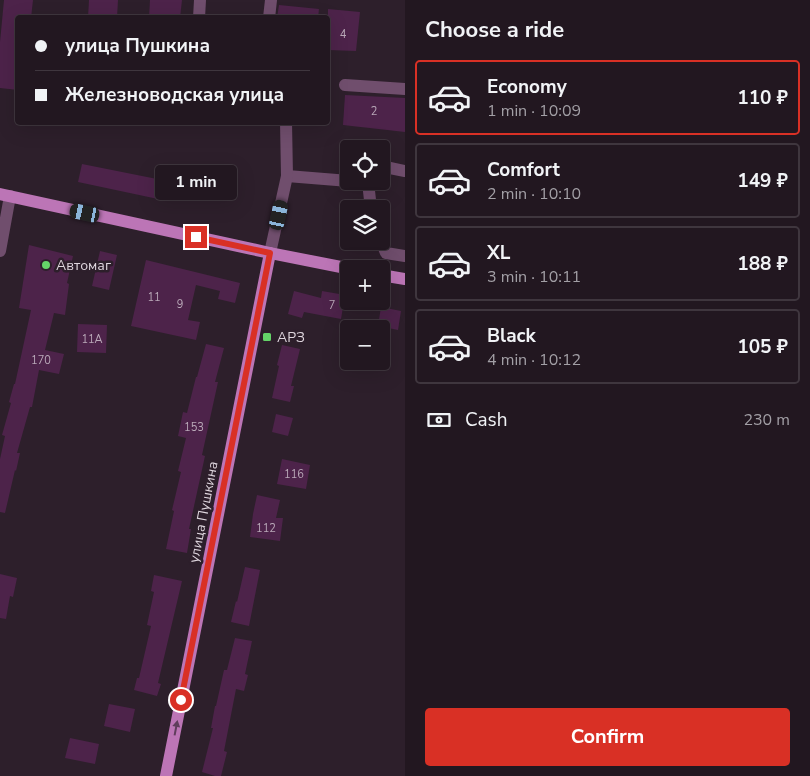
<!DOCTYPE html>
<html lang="en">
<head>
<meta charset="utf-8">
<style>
	:root { --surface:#221720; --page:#2e242d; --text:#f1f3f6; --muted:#a29fa5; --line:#3f363e; --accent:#d93025 }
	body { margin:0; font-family:"Nunito Sans",sans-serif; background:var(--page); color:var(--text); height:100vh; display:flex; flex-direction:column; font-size:19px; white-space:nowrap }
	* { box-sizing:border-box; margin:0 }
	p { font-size:16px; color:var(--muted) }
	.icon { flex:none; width:28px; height:28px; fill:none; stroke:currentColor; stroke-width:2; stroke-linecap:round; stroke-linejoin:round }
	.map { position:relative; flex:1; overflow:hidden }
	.side { display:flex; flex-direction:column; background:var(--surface); width:405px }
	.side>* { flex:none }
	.banner { position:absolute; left:15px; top:15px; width:315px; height:110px; border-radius:5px; box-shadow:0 5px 20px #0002,0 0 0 1px var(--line); display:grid; align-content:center; height:110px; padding:0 20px; background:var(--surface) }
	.buttons { position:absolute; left:340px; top:140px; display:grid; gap:10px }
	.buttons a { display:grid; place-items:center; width:50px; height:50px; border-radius:5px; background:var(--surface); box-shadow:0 5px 20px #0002,0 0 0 1px var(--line); font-size:25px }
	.end { position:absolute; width:22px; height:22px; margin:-11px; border:6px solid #d93025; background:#fff; box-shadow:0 0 0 2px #fff }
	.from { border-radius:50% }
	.bubble { position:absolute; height:35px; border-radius:5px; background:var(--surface); box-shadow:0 5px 20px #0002,0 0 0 1px var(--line); font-size:16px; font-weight:700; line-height:35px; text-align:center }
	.car { position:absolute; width:15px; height:30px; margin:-15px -8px; border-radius:6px; box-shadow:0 0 4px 1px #0007; background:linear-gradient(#222 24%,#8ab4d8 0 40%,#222 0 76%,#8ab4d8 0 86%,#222 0) }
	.banner b { display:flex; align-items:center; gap:18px; height:48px; font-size:19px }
	.banner b+b { border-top:1px solid var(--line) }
	.banner i { width:12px; height:12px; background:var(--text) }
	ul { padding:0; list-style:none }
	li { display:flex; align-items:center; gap:15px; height:75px; margin:0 10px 8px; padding:0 10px; border:2px solid var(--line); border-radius:5px }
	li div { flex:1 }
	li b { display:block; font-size:19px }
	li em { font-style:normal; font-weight:700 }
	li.active { border-color:var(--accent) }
	li>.icon { width:45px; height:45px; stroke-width:1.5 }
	h2 { padding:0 20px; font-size:22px; line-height:60px }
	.pay { display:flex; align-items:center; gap:12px; height:55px; padding:0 20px; font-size:19px }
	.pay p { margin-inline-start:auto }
	.action { display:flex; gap:10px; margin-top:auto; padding:10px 20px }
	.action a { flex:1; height:58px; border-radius:5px; background:var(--accent); color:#fff; font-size:20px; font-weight:700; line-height:58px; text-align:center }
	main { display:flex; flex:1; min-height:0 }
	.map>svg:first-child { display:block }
	.building { fill:#4d234a }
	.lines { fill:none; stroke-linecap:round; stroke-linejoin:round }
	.minor { stroke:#704e6d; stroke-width:12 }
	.major { stroke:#bc75b6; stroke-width:12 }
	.oneway { fill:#5f3d5c }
	.route { stroke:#d93025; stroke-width:6 }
	.poi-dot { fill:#64d468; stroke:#2d1f2b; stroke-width:2 }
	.labels { text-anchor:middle; stroke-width:5; stroke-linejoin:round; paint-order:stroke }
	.number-label { font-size:11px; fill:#baa9b9 }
	.poi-label { font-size:14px; fill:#dfd6de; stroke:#2d1f2b; text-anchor:start }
	.street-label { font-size:14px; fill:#dfd6de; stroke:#2d1f2b }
</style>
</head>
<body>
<main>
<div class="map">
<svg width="405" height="776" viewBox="0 0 405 776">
	<rect width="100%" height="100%" fill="#2d1f2b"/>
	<g class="building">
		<polygon points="4,0 33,0 31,18 18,18 18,90 0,88 0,42"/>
		<polygon points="89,0 118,0 117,18 88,18"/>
		<polygon points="150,0 182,0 180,18 149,18"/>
		<polygon points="279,5 319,9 318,18 277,18"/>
		<polygon points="328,9 360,12 356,51 328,50"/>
		<polygon points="345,95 405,98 405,132 343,125"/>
		<polygon points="82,164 162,180 158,199 78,182"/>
		<polygon points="29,245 73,256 67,283 69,284 65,315 54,313 45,350 64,354 59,374 39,370 32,407 30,407 17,453 20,453 16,471 15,470 5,513 0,512 0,459 5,436 2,435 11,403 9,402 14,384 15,384 31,310 19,308"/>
		<polygon points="100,251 117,255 109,290 92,286"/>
		<polygon points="146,260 240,283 235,303 218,299 220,291 196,285 188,320 200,322 196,340 131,326"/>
		<polygon points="294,291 321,298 322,291 345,295 341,319 304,312 302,318 288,314"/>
		<polygon points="381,307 401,311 398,330 378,326"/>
		<polygon points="78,324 107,325 106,353 77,352"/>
		<polygon points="206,344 224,348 215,382 218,382 202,455 205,456 189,529 191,529 187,553 166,549 174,511 172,510 181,472 178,471 186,438 178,436 183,412 187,413 196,377 197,377"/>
		<polygon points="282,345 300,349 291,386 294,386 290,402 272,398 279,366 277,365"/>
		<polygon points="276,414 293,418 288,436 272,432"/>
		<polygon points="282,459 310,465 306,489 277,484"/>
		<polygon points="257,495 280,500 276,518 283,518 280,541 250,537 253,514"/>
		<polygon points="245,567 260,570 249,626 231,622 236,601 237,602"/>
		<polygon points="0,574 17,578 13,597 10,596 6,619 0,618"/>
		<polygon points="154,575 182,581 158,683 161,684 157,696 134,690 137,678 139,678 151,626 147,625 154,592 151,591"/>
		<polygon points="235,638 252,641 245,674 248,675 244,691 236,689 224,751 227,752 221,776 215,776 202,772 213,728 211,728 215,706 216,706 224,670 227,670"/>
		<polygon points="109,704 135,709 130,732 104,726"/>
		<polygon points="70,738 99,744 95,764 65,758"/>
	</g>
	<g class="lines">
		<g class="minor">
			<polyline points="199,18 200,0"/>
			<polyline points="269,18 271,0"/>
			<polyline points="345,85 405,89"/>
			<polyline points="381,173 390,168 405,171"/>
			<polyline points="287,176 349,181"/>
			<polyline points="368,182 371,209"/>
			<polyline points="381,241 386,253 405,256"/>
			<polyline points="0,251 10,196"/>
			<polyline points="270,253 287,176 286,122"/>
		</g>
		<g class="major">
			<polyline points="0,194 270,253 351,269"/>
			<polyline points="381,275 405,279"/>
			<polyline points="166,776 270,253"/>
		</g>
	</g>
	<defs><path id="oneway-solid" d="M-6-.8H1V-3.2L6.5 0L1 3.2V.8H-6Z" transform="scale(1.25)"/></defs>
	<use class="oneway" href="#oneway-solid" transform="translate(176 728) rotate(-79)"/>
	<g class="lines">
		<polyline class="route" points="181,700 270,253 196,237"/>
	</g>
	<g class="poi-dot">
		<circle cx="46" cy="265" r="5"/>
		<rect x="262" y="332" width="10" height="10" rx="2.5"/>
	</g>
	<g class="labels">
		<g class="number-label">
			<text x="343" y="38">4</text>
			<text x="374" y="115">2</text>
			<text x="154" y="301">11</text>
			<text x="180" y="308">9</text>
			<text x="332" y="309">7</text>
			<text x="92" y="343">11А</text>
			<text x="41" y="364">170</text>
			<text x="194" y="431">153</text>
			<text x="294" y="478">116</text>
			<text x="266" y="532">112</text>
		</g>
		<g class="poi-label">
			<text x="56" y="270">Автомаг</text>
			<text x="277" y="342">АРЗ</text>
		</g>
		<g class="street-label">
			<text transform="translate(203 512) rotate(-79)" y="5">улица Пушкина</text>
		</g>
	</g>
</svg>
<div class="buttons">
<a><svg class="icon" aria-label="locate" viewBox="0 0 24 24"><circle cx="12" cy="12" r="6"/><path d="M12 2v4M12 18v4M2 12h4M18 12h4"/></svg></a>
<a><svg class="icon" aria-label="layers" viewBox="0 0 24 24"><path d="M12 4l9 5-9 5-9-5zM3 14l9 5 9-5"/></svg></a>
<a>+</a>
<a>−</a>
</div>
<i class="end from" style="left:181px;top:700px"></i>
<i class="end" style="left:196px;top:237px"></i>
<div class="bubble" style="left:155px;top:165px;width:82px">1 min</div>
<i class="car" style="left:85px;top:213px;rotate:282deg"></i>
<i class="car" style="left:279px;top:215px;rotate:12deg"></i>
<div class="banner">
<b><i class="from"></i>улица Пушкина</b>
<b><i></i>Железноводская улица</b>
</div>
</div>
<section class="side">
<h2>Choose a ride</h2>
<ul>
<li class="active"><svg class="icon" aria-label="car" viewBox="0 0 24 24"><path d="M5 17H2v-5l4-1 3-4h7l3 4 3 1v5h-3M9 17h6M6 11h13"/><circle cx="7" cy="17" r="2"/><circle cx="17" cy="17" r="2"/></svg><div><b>Economy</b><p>1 min · 10:09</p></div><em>110 ₽</em></li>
<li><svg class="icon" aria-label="car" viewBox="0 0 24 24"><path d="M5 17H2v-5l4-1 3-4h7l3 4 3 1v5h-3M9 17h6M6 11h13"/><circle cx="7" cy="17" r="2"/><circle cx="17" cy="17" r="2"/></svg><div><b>Comfort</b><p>2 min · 10:10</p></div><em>149 ₽</em></li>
<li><svg class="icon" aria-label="car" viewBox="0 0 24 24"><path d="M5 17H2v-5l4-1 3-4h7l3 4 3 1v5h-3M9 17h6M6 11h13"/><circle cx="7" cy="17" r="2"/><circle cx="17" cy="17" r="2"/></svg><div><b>XL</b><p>3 min · 10:11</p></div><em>188 ₽</em></li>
<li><svg class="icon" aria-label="car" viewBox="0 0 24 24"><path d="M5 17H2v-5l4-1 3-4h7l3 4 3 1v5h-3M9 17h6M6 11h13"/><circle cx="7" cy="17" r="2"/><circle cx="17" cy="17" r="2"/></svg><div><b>Black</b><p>4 min · 10:12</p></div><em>105 ₽</em></li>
</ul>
<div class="pay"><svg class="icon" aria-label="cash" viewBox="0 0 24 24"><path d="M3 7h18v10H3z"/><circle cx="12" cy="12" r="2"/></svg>Cash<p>230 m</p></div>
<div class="action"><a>Confirm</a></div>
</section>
</main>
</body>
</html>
